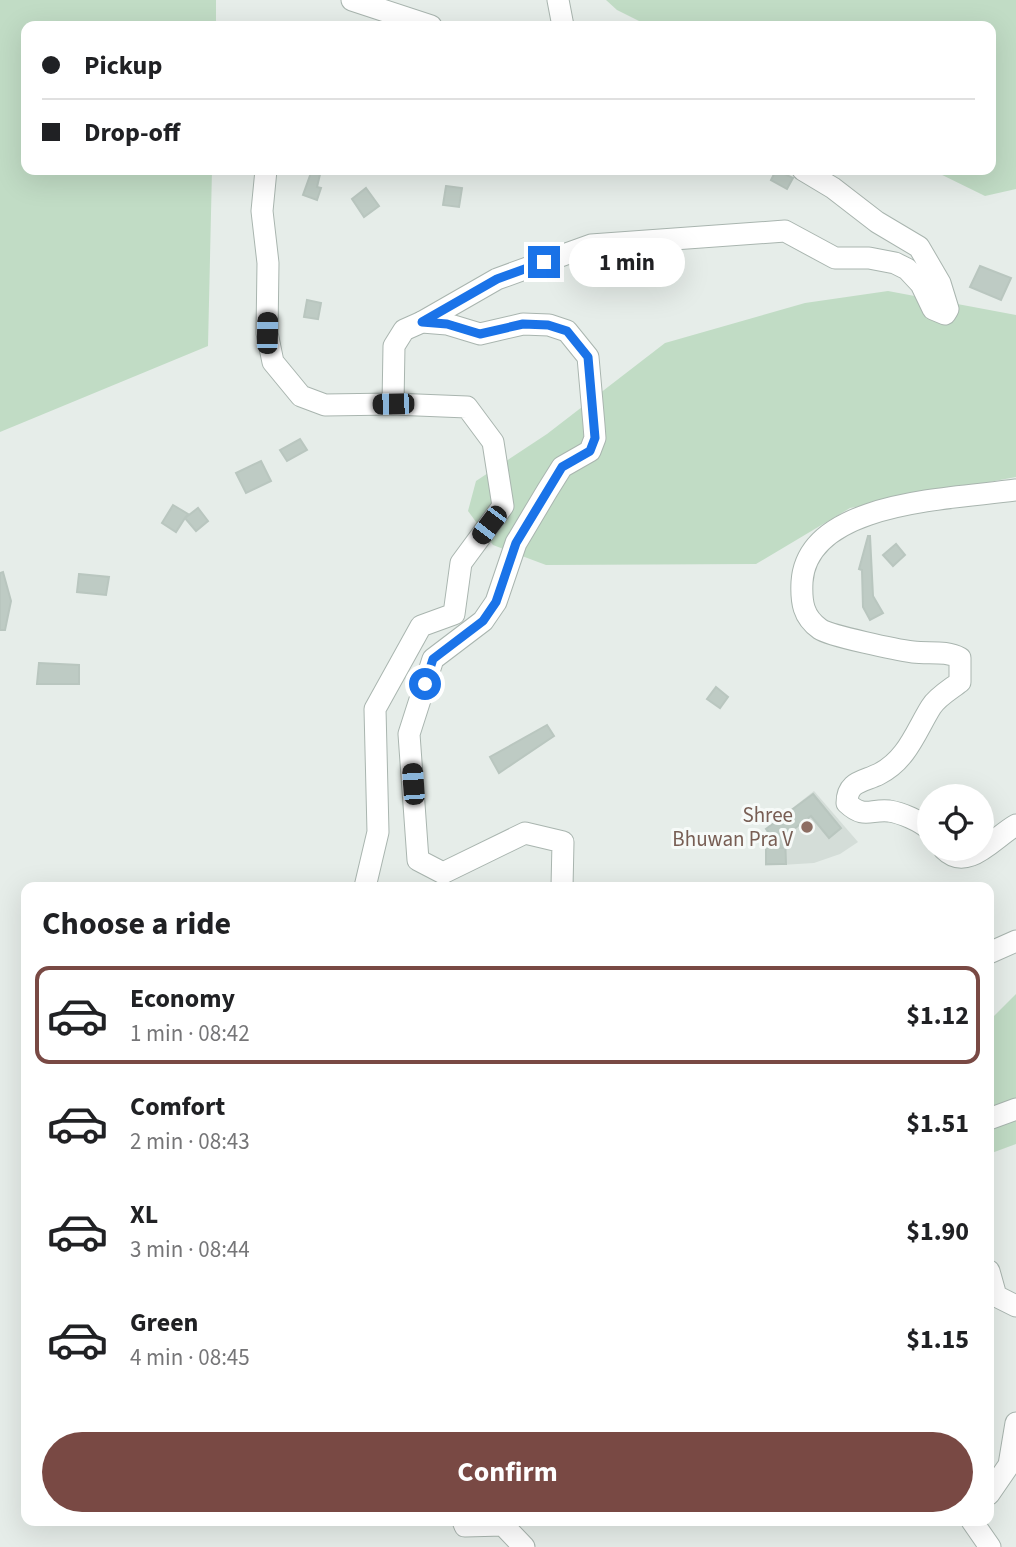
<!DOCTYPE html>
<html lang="en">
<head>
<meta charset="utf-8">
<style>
	:root { --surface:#fff; --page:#f2f2f2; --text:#202124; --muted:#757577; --line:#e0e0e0; --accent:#794944 }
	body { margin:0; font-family:"Source Sans 3",sans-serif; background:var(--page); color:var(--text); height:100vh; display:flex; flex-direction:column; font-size:26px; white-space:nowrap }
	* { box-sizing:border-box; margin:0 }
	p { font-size:23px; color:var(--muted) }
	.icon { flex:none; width:38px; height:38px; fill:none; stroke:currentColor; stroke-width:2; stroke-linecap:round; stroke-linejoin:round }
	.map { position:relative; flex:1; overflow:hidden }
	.side { position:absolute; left:21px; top:882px; width:973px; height:644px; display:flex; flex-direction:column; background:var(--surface); border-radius:14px; box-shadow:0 7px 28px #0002 }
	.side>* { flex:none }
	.guide { position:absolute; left:21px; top:21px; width:975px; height:154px; border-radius:14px; box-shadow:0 7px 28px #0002; display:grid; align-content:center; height:154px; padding:0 21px; background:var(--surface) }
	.buttons { position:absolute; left:917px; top:784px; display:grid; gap:14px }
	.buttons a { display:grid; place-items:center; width:77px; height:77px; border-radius:50%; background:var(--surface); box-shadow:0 7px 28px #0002; font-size:35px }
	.end { position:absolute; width:32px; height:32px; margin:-16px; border:9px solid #1a73e8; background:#fff; box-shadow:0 0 0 4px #fff }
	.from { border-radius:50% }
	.bubble { position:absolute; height:49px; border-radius:24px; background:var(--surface); box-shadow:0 7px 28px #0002; font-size:23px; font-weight:700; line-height:49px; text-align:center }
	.car { position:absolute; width:21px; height:42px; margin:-21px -10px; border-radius:9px; box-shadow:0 0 5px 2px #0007; background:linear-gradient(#222 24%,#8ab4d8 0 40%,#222 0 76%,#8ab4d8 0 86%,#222 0) }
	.guide b { display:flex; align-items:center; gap:24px; height:66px; font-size:26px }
	.guide b+b { border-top:2px solid var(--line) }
	.guide i { width:18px; height:18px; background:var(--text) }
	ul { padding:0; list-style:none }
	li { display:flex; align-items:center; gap:21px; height:98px; margin:0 14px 10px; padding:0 7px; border:4px solid transparent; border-radius:14px }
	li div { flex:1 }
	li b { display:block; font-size:26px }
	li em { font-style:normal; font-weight:700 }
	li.current { border-color:var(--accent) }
	li>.icon { width:63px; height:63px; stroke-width:1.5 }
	h2 { padding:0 21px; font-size:32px; line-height:84px }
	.primary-button { display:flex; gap:14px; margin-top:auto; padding:14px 21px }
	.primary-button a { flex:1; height:80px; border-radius:42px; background:var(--accent); color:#fff; font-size:28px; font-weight:700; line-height:80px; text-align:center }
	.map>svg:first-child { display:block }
	.built { fill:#d4ddd8 }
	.green { fill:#c1dcc5 }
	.building { fill:#becbc4; stroke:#b9c6bf; stroke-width:2 }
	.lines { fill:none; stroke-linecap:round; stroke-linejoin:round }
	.minor-casing { stroke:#a9b5af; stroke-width:23 }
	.minor { stroke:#fff; stroke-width:21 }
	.route { stroke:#1a73e8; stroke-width:9 }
	.education-dot { fill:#8d6e63; stroke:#f6faf8; stroke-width:2.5 }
	.labels { text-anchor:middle; stroke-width:6; stroke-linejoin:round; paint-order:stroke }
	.education-label { font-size:21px; fill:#785e54; stroke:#f6faf8; text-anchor:end }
</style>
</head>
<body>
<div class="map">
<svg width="1016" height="1547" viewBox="0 0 1016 1547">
	<rect width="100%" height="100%" fill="#e6ede9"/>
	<polygon class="built" points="814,791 858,842 840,854 814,863 765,866 766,829"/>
	<g class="green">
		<polygon points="0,0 216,0 216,26 26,26 26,170 212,170 208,346 0,432"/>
		<polygon points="606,0 1016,0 1016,189 985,196 932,170 990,170 990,26 649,26 617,10"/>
		<polygon points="888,291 1016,315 1016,477 850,508 756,564 546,565 493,545 468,511 476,481 547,434 665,343 805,303"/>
		<polygon points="1016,994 1016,1144 989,1154 989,1021"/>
	</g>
	<g class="building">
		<polygon points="312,170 321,170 317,187 321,188 317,200 303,195"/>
		<polygon points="776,170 793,178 787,189 771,180"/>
		<polygon points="446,186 462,188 459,207 443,205"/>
		<polygon points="366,188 379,206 364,217 352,199"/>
		<polygon points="980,266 1011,278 1001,300 970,287"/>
		<polygon points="307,300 321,303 318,319 304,317"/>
		<polygon points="300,439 307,450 287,461 280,450"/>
		<polygon points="261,461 271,481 246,493 236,473"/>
		<polygon points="173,505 188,514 185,518 198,508 208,521 196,531 185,518 176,532 162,523"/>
		<polygon points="868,536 870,536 873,596 883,613 870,620 863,607 862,570 859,569"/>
		<polygon points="896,544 905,555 893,566 883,555"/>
		<polygon points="3,572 11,601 5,630 0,630 0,573"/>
		<polygon points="79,574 109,577 106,595 77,592"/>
		<polygon points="39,663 79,665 79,684 37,684"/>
		<polygon points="716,687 728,697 720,708 707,699"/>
		<polygon points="547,725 554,736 499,773 490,757"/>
		<polygon points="813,794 841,828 829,838 811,816 785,836 786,864 766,864 766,848 782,848 766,829"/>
	</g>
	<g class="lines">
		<defs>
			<g id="minor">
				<polyline points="352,0 431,26"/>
				<polyline points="558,0 563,26"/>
				<polyline points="266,170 262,211 268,263 267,333 273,362 301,396 325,405 393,404 394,346 404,330 422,322 447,324 480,334 523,324 549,325 567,331 588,357 594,425 595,438 590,451 562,467 547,491 516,543 496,602 483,621 433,659 409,734 418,860 443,873 525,833 563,842 562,887"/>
				<polyline points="422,322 497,279 591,245 785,231 835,258 869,258 895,263 907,269 921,284 933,309 945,314 948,309 940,283 919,247 877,222 833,188 803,170"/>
				<path d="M929 829C920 821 902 813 889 811 870 809 864 819 847 803 847 781 863 782 879 774 907 760 916 731 931 707 937 697 951 689 960 682V658C946 650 929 654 913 652 898 650 830 636 820 629 803 617 801 602 802 582 807 500 955 499 1016 490"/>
				<path d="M944 849C968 873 994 837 1016 825"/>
				<polyline points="365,887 378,832 375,709 421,626 454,614 461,563 503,506 493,442 467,407 393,404"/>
				<polyline points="989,953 1016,941"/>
				<polyline points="989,1119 1016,1109"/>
				<polyline points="989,1271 996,1296 1016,1306"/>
				<polyline points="989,1494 1009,1465 1016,1423"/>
				<polyline points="463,1521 465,1526 503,1525 524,1547"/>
				<polyline points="972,1521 990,1547"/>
			</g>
		</defs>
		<use href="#minor" class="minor-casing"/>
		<use href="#minor" class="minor"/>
	</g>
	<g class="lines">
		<polyline class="route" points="425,684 433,659 483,621 496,602 516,543 562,467 590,451 595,438 588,357 567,331 548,325 523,324 480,334 447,324 422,322 497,279 544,262"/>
	</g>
	<circle class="education-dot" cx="807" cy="827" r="7"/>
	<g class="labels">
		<g class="education-label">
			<text x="793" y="822">Shree<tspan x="793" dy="24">Bhuwan Pra V</tspan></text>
		</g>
	</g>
</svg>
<div class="buttons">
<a><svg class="icon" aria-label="locate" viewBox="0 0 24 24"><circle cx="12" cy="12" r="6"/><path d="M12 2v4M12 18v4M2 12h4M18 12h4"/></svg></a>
</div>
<i class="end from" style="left:425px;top:684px"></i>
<i class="end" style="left:544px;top:262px"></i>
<div class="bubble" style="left:569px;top:238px;width:116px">1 min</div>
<i class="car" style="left:267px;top:333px;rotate:1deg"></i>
<i class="car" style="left:393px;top:404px;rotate:269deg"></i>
<i class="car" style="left:489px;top:525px;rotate:217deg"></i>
<i class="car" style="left:413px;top:784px;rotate:356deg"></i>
<div class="guide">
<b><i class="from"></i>Pickup</b>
<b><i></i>Drop-off</b>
</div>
<section class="side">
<h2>Choose a ride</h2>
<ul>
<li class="current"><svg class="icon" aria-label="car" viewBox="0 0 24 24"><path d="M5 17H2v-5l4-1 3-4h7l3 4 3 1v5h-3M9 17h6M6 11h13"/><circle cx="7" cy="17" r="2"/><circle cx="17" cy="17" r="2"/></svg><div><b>Economy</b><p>1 min · 08:42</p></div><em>$1.12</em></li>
<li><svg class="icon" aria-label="car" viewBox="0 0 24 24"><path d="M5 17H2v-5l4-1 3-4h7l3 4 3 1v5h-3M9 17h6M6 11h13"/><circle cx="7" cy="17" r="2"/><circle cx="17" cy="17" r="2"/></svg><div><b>Comfort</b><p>2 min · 08:43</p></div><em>$1.51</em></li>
<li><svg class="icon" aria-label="car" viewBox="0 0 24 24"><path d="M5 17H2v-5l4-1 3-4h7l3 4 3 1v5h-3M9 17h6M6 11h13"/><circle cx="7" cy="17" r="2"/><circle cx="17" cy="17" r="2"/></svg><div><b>XL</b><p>3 min · 08:44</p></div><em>$1.90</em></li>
<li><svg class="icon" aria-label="car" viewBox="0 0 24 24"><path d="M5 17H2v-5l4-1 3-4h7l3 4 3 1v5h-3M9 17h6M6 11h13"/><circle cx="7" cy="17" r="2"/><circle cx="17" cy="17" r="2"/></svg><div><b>Green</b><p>4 min · 08:45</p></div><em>$1.15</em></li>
</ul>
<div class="primary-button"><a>Confirm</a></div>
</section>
</div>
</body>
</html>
